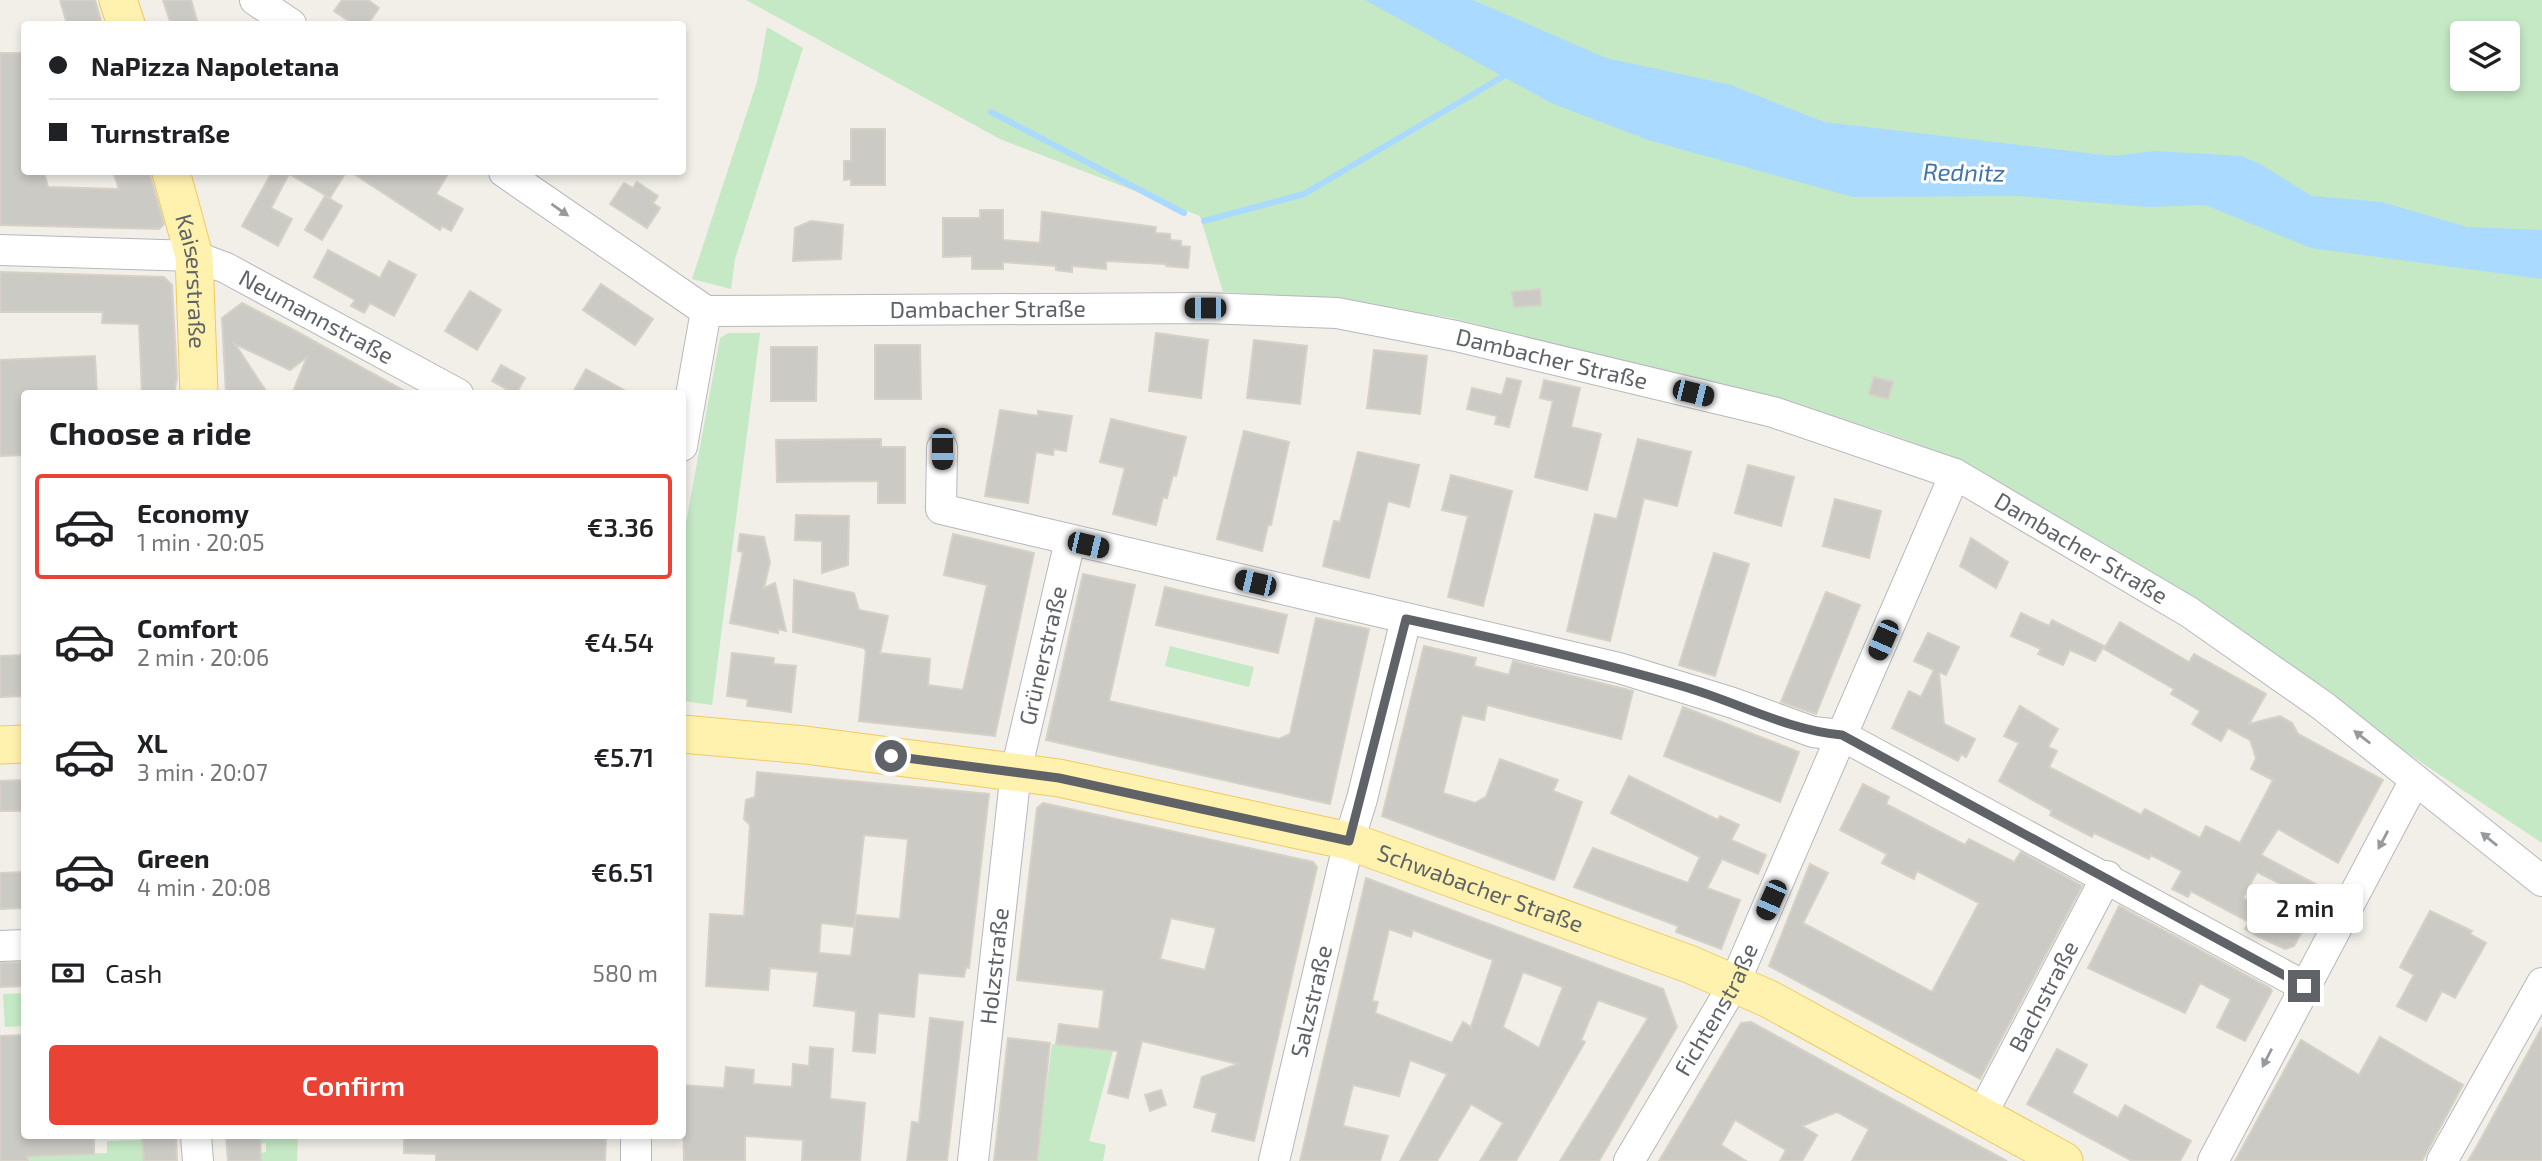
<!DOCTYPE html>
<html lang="en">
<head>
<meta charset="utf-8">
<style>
	:root { --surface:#fff; --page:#f6f6f6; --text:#202124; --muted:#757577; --line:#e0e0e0; --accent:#ea4335 }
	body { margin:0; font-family:"Exo 2",sans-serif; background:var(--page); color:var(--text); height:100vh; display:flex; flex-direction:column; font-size:26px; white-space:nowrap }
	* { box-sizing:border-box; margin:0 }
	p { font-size:23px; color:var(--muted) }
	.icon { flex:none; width:38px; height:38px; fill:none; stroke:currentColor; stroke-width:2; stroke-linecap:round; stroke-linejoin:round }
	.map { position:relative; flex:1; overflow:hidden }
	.panel { position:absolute; left:21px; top:390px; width:665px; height:749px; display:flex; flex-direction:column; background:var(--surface); border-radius:7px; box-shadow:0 4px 10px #0003 }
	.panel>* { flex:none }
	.top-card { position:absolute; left:21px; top:21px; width:665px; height:154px; border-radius:7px; box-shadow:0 4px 10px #0003; display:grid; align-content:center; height:154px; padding:0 28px; background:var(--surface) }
	.fabs { position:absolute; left:2450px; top:21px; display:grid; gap:14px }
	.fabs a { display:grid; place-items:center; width:70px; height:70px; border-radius:7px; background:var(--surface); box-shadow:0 4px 10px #0003; font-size:35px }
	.end { position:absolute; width:32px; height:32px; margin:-16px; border:9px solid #5f6368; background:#fff; box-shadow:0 0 0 4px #fff }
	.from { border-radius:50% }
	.bubble { position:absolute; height:49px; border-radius:7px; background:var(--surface); box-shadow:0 4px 10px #0003; font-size:23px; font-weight:600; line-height:49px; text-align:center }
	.car { position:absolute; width:21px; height:42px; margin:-21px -10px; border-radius:9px; box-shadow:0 0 5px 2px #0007; background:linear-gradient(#222 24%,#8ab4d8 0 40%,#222 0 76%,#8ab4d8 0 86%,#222 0) }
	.top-card b { display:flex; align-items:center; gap:24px; height:66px; font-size:26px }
	.top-card b+b { border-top:2px solid var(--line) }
	.top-card i { width:18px; height:18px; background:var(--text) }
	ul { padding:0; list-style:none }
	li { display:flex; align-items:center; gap:21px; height:105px; margin:0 14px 10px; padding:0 14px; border:4px solid transparent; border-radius:7px }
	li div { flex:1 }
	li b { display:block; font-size:26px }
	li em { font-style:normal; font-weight:600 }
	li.on { border-color:var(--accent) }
	li>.icon { width:63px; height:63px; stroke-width:1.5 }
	h2 { padding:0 28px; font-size:32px; line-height:84px }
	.pay { display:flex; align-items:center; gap:18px; height:77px; padding:0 28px; font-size:26px }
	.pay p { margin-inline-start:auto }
	.cta { display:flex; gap:14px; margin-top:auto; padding:14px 28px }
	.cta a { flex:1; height:80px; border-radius:7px; background:var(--accent); color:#fff; font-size:28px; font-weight:600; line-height:80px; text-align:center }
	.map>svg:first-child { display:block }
	.green { fill:#c5e8c5; fill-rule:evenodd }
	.water { fill:#aadaff }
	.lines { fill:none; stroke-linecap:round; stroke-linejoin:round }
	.stream { stroke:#aadaff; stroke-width:6 }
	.building { fill:#cccac5; stroke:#d6d1c6; stroke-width:2; fill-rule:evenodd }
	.minor-casing { stroke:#b5b8bc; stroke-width:32 }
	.major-casing { stroke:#f2c960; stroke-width:39 }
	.minor { stroke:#fff; stroke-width:30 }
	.major { stroke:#fff2af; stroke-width:37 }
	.oneway { fill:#979a9d }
	.route { stroke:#5f6368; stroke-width:9 }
	.labels { text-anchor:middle; stroke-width:6; stroke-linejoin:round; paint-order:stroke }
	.street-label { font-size:23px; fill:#5f6368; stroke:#fff }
	.water-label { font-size:24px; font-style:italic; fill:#4174aa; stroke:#fff }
</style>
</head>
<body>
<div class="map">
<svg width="2542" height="1161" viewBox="0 0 2542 1161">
	<rect width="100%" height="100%" fill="#f1efe8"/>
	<g class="green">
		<path d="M746 0H2542V843L2422 763 2131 560 1961 461 1881 431 1452 318 1325 299 1223 292 1200 216 1000 139ZM2462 33H2508V79H2462Z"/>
		<polygon points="767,27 803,48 735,259 731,289 692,279 757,82"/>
		<polygon points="728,333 760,333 712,705 683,701 683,539 720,338"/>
		<polygon points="1170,646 1254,667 1249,687 1165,666"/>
		<polygon points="24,993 24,1026 5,1027 3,994"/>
		<polygon points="1052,1044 1113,1051 1089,1141 1106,1145 1103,1161 1037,1161"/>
		<polygon points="26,1136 53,1136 54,1155 107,1153 107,1141 142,1140 144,1161 28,1161"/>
		<polygon points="260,1136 298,1136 297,1161 261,1161 261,1153 266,1152 266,1143 260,1144"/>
	</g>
	<polygon class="water" points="1365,0 1473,0 1606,58 1731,85 1824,122 2113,156 2155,151 2241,156 2260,164 2312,196 2382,202 2467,227 2542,230 2542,279 2311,248 2205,205 2147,207 2018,196 1853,197 1648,140 1551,103"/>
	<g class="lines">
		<g class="stream">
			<polyline points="991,112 1184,213"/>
			<polyline points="1204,221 1304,194 1509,73"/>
		</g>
	</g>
	<g class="building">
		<polygon points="60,0 95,0 102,24 67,24"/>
		<polygon points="163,0 191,0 198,24 171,24"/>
		<polygon points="342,0 368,0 379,8 368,24 353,24 334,11"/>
		<polygon points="0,53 24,53 24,172 44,172 48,187 119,189 113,172 149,172 164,224 159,229 0,225"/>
		<polygon points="851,129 885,129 885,185 851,185 851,179 844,180 844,161 851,161"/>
		<polygon points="272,172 346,172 330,198 289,174 271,208 292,219 278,246 242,226"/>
		<polygon points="351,172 449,172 436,194 463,209 451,231 442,226 440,230"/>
		<polygon points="637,182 658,196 653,203 660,208 647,228 610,204 624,183 633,188"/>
		<polygon points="325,196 342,206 322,240 305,230"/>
		<polygon points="980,210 1003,210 1003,240 1040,243 1042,212 1156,227 1155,233 1170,234 1170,240 1181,241 1181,246 1190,247 1188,268 1166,266 1166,264 1106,261 1106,269 1072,266 1072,272 1056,270 1056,266 1003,262 1003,269 972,269 972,256 943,257 943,218 980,218"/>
		<polygon points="811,221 843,225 841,259 793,261 795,228"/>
		<polygon points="328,250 380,278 389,261 416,275 394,316 370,303 364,313 351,306 355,300 314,277"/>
		<polygon points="0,272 164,277 172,285 177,378 174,394 142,394 139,324 102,323 103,312 0,312"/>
		<polygon points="601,284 653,319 635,345 583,310"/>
		<polygon points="1540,289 1541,305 1514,307 1512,292"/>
		<polygon points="470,291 501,310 477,350 445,331"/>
		<polygon points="242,303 290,328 410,394 292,394 307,357 290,370 235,344 268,394 226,394 222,318"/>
		<polygon points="1156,333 1208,340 1201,398 1149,391"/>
		<polygon points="1254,340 1307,346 1300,404 1247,398"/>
		<polygon points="875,345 920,345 921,399 875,399"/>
		<polygon points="771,347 817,347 816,401 771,401"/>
		<polygon points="1374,350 1427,356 1420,414 1367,408"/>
		<polygon points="95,356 97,394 24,394 24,455 0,456 0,360"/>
		<polygon points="501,365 525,378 516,394 492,381"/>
		<polygon points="586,369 631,394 572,394"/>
		<polygon points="1874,377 1893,382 1888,399 1869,394"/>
		<polygon points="1507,378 1521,381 1509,427 1495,424 1497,416 1467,409 1472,388 1502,395"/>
		<polygon points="1544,380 1580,388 1571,427 1601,434 1587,490 1535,477 1553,401 1540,398"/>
		<polygon points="1000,410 1038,416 1038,411 1072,416 1066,451 1054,449 1053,455 1036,452 1028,503 985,496"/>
		<polygon points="1111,419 1186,437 1176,476 1173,475 1167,498 1163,497 1156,525 1113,514 1125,468 1100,462"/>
		<polygon points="1244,431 1289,442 1271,525 1268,525 1262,551 1217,539"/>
		<polygon points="881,439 881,447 905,447 905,503 878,503 878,481 777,482 776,440"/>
		<polygon points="1638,439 1691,452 1677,506 1644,498 1610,641 1567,631 1595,514 1617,519"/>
		<polygon points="1358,452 1419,465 1409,507 1388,501 1369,578 1323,566 1334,521 1340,522"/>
		<polygon points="1748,465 1794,477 1781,526 1735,513"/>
		<polygon points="1451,475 1512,491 1483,606 1448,597 1468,516 1442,510"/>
		<polygon points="1835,499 1881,511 1869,558 1823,546"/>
		<polygon points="796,515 849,516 848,565 822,573 822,541 795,540"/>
		<polygon points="740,534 764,537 770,562 764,588 775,583 786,631 778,629 778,633 730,623 743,552 738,551"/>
		<polygon points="953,534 1034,553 995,736 859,721 866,651 864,648 793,632 794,580 854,593 859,610 888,616 880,653 930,659 928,685 963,690 987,585 944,575"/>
		<polygon points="1971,538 2008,562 1996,588 1960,566"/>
		<polygon points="1714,553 1749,564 1715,676 1679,665"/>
		<polygon points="1083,574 1135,585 1109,701 1279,739 1290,734 1316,618 1369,629 1330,804 1046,740"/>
		<polygon points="1165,587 1287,615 1278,653 1156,625"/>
		<polygon points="1826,592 1860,605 1816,714 1781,702"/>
		<polygon points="2021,613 2049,626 2052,620 2104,646 2095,661 2070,650 2063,665 2038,654 2041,649 2011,636"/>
		<path d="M2120 622 2189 662 2194 654 2266 694 2249 724 2280 716 2292 723 2298 734 2383 780 2338 863 2278 829 2261 855 2325 889 2294 946 2285 949 2259 937 2245 929 2249 922 2191 891 2188 897 2172 889 2182 871 2151 855 2149 859 2094 833 2092 837 2050 815 2052 811 1999 781 2019 743 2004 736 2020 706 2058 729 2048 747 2057 751 2049 767 2141 815 2145 809 2200 838 2206 826 2240 843 2273 780 2251 769 2256 758 2250 740 2228 728 2221 741 2192 724 2200 711 2171 694 2174 689 2104 649ZM2257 872 2287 887 2273 914 2243 898Z"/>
		<polygon points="1928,633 1959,647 1946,675 1939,672 1944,724 1975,739 1966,757 1961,754 1958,761 1892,728 1909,691 1921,697 1934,670 1914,661"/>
		<polygon points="1424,646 1476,658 1474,666 1509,675 1513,661 1633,691 1621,739 1487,705 1484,720 1462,715 1443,793 1475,803 1486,797 1500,759 1558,780 1553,791 1582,802 1554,880 1382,816"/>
		<polygon points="732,653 774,658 773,664 796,666 791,712 747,706 748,699 727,696"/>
		<polygon points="24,655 24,696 0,697 0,656"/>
		<polygon points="1683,707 1799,752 1780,802 1664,756"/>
		<path d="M757 772 989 794 969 968 966 967 964 977 918 973 914 1017 878 1013 875 1053 853 1051 856 1011 814 1006 818 972 770 968 768 990 706 986 710 914 744 916 750 825 744 819 746 800 755 797ZM864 835 908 839 900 919 856 915 851 956 819 953 821 923 854 927Z"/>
		<polygon points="1629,776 1718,820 1720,816 1739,825 1731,840 1766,855 1758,874 1722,859 1707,888 1740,900 1721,949 1676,932 1678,926 1574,887 1593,848 1688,883 1700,857 1611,813"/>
		<polygon points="24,780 24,811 0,811 0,781"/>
		<polygon points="1863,784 1889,797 1886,804 1965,845 1969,839 2014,862 2021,852 2082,886 1980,1079 1769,966 1810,864 1828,873 1803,923 1932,992 1979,903 1917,871 1914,879 1882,863 1887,854 1840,830"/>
		<path d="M1043 803 1313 862 1317 867 1254 1141 1212 1131 1217 1113 1194 1107 1202 1077 1238 1064 1142 1041 1128 1098 1108 1093 1118 1051 1056 1044 1059 1024 1099 1029 1104 990 1017 980 1037 808ZM1171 918 1216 928 1205 970 1160 959Z"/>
		<polygon points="24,872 24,908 0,909 0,873"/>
		<path d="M1366 878 1663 989 1677 1027 1599 1161H1560L1648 1018 1598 1000 1581 1040 1585 1042 1516 1161H1480L1503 1123 1471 1104 1437 1161H1400L1447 1074 1410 1060 1399 1096 1353 1085 1343 1126 1388 1136 1380 1161H1300ZM1389 929 1411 937 1413 930 1493 960 1471 1027 1463 1022 1452 1043 1375 1013 1378 1002 1372 1001ZM1523 972 1563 987 1539 1048 1503 1027Z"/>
		<polygon points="2119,906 2270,988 2272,991 2245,1041 2217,1027 2231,999 2200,983 2185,1013 2088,968"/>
		<polygon points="2430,911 2472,931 2470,934 2486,943 2455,998 2442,991 2426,1021 2397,1006 2414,975 2400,967"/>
		<polygon points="24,962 24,986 0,987 0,963"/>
		<polygon points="930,1018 963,1022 947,1161 907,1161 912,1122 919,1123"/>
		<polygon points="1751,1022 1936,1123 2007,1161 1852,1161 1869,1129 1837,1112 1802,1126 1817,1135 1802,1161 1780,1161 1786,1150 1735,1120 1721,1145 1746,1161 1659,1161 1741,1023"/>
		<polygon points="2542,1027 2542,1161 2468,1161 2477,1146"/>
		<polygon points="24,1035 24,1136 94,1136 94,1154 27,1156 28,1161 0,1161 0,1036"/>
		<polygon points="2380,1037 2463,1085 2422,1161 2235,1161 2301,1040 2359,1075"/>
		<polygon points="1008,1038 1050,1043 1037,1161 994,1161"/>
		<polygon points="810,1047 833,1049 830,1099 865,1103 860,1161 802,1161 803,1140 745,1136 745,1161 684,1161 682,1085 724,1088 726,1067 754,1070 753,1084 792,1087 793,1064 809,1066"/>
		<polygon points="2057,1049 2087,1065 2072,1093 2118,1118 2125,1105 2191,1141 2180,1161 2132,1161 2027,1104"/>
		<polygon points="1161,1090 1166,1105 1150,1111 1145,1095"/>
		<polygon points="142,1136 176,1136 177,1161 144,1161"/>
		<polygon points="226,1136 260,1136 261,1161 228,1161"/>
		<polygon points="404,1136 606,1136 605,1161 436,1161 436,1154 404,1153"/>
	</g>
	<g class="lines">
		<defs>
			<g id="minor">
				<polyline points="255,0 291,24"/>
				<path id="s1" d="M504 172 706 311 1205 308 1337 313 1456 336 1773 412 1955 474 2189 612 2323 706 2542 881"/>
				<path id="s2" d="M0 250 194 256 226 268 458 394"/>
				<polyline points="682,446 706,311"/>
				<polyline points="942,448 941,509 1619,668 1730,702 1813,732 1841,735 2304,986"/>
				<polyline points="0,946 24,945"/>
				<path id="s3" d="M1981 1116 2107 876"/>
				<polyline points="196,1136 198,1161"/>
				<polyline points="636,1161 636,1136"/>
				<path id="s4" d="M973 1161 1016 771 1070 541"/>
				<path id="s5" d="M1274 1161 1349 841 1362 799 1406 619"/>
				<path id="s6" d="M1629 1161 1734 984 1955 474"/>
				<polyline points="2213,1161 2415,780"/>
				<polyline points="2442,1161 2542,983"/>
			</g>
			<g id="major">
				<polyline points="118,0 126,24"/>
				<path id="s7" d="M171 172 194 256 199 394"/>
				<path id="s8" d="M682 734 805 745 1059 778 1349 841 1689 964 1769 999 2064 1161"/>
				<polyline points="0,745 24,744"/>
			</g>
		</defs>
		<use href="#minor" class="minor-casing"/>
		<use href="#major" class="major-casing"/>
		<use href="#minor" class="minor"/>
		<use href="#major" class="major"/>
	</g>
	<defs><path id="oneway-solid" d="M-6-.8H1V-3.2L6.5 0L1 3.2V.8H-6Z" transform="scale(1.75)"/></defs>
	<g class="oneway">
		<use href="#oneway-solid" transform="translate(560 210) rotate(35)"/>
		<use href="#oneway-solid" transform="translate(2362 737) rotate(-142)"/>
		<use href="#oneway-solid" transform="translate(2489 839) rotate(-141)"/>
		<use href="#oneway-solid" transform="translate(2383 840) rotate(118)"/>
		<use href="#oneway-solid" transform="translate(2267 1058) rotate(117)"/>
	</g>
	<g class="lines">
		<path class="route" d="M891 756 1059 778 1349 841 1406 619C1499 639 1593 660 1685 687 1737 702 1787 730 1842 735L2304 986"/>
	</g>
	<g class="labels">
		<g class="street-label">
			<text dy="8" stroke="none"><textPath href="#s7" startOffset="112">Kaiserstraße</textPath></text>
			<text dy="8" stroke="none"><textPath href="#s1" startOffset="527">Dambacher Straße</textPath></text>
			<text dy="8" stroke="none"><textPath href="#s2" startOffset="331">Neumannstraße</textPath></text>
			<text dy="8" stroke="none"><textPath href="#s1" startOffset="1096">Dambacher Straße</textPath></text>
			<text dy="8" stroke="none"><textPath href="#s1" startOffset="1662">Dambacher Straße</textPath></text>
			<text dy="8" stroke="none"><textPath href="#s4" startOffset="511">Grünerstraße</textPath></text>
			<text dy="8" stroke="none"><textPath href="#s8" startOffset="816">Schwabacher Straße</textPath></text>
			<text dy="8" stroke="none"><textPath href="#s4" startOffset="196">Holzstraße</textPath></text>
			<text dy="8" stroke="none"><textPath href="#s3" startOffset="135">Bachstraße</textPath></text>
			<text dy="8" stroke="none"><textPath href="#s5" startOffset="164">Salzstraße</textPath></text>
			<text dy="8" stroke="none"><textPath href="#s6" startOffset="175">Fichtenstraße</textPath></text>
		</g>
		<g class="water-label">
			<text transform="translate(1964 173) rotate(1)" y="8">Rednitz</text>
		</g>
	</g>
</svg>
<div class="fabs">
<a><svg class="icon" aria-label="layers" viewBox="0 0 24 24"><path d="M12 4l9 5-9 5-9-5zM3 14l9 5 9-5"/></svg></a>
</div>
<i class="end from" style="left:891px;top:756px"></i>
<i class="end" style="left:2304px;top:986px"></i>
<div class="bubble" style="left:2247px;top:884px;width:116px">2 min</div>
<i class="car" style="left:1205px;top:308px;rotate:270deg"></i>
<i class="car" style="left:1693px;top:393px;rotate:104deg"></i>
<i class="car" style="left:942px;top:449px;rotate:180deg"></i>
<i class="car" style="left:1088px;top:545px;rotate:103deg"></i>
<i class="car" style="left:1255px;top:583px;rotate:283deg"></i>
<i class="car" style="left:1883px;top:640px;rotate:204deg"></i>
<i class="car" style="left:1771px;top:900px;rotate:204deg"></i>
<div class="top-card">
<b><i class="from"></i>NaPizza Napoletana</b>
<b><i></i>Turnstraße</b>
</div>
<section class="panel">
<h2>Choose a ride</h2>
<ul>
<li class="on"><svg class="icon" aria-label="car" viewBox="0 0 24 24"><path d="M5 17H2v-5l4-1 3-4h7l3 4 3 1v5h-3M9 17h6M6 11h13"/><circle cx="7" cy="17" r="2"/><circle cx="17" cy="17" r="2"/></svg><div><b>Economy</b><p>1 min · 20:05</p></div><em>€3.36</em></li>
<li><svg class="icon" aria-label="car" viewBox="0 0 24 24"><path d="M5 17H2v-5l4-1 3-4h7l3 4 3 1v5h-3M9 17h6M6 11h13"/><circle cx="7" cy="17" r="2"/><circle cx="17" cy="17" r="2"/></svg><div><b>Comfort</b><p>2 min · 20:06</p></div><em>€4.54</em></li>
<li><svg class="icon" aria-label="car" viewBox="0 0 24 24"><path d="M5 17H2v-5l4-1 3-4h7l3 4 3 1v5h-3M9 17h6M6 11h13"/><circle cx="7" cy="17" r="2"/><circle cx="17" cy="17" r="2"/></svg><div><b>XL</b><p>3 min · 20:07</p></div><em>€5.71</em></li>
<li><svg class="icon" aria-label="car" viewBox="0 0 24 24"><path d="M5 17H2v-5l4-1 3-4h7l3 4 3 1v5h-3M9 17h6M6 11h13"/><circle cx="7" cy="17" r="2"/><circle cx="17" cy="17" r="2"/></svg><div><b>Green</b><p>4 min · 20:08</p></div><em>€6.51</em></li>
</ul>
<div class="pay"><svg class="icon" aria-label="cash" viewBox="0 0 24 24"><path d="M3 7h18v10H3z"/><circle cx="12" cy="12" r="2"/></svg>Cash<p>580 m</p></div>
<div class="cta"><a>Confirm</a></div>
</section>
</div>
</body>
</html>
